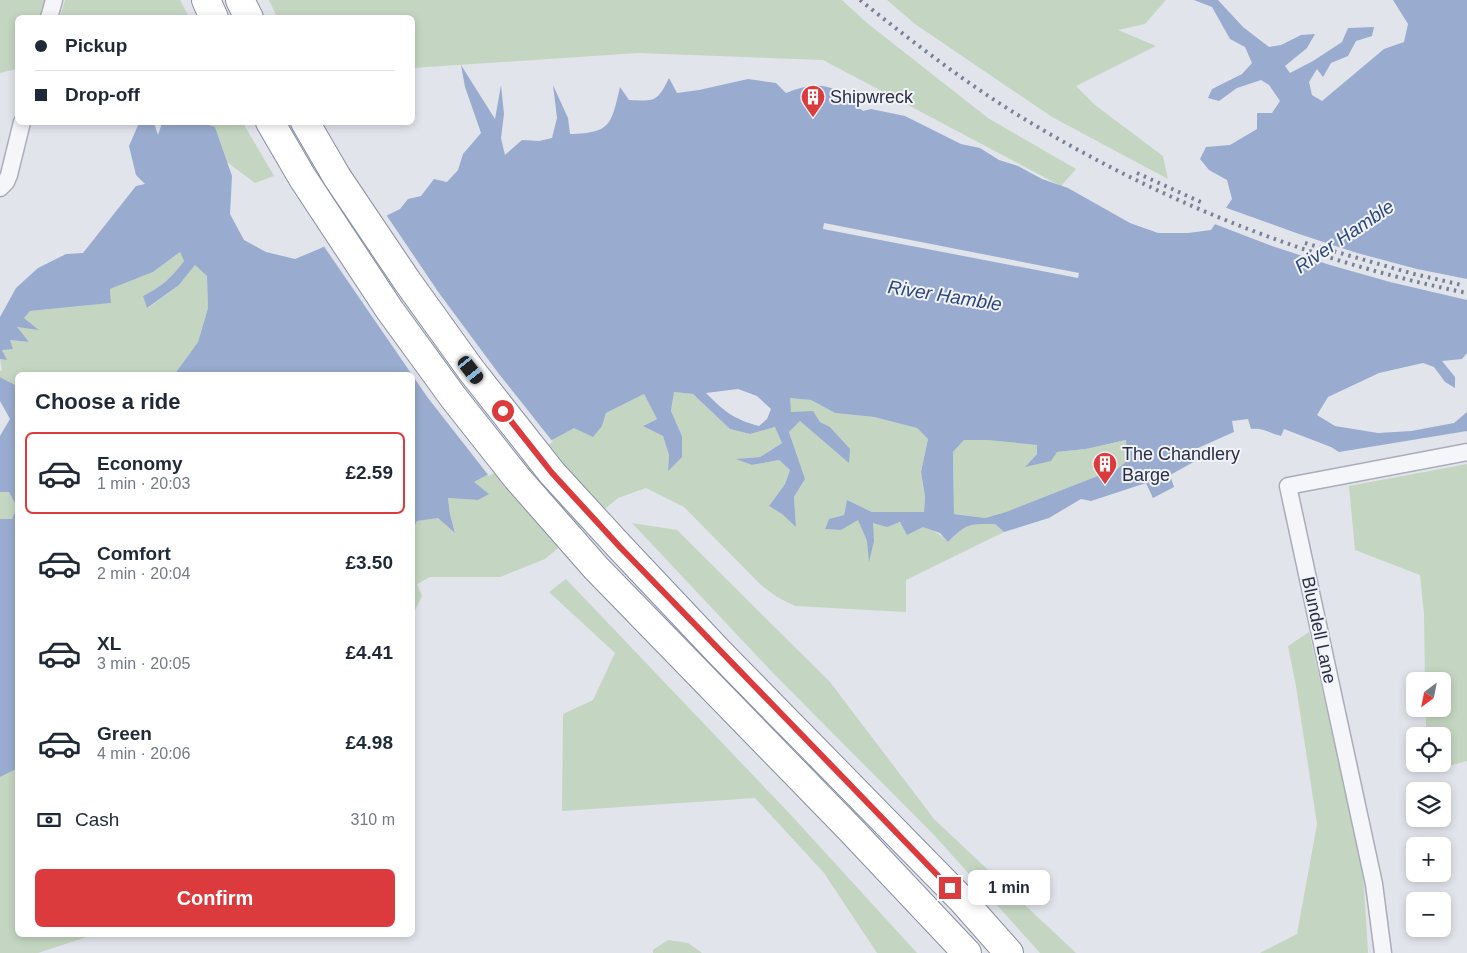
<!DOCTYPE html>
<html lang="en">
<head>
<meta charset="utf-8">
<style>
	:root { --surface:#fff; --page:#f2f2f3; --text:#1f2937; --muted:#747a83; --line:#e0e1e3; --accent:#dc3b3e }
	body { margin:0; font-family:Arial,sans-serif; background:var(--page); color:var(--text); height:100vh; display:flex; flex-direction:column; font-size:19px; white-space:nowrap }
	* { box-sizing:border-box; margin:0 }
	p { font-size:16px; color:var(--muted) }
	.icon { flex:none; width:28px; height:28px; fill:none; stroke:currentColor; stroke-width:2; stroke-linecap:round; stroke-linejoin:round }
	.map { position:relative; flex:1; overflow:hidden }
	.side { position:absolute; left:15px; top:372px; width:400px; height:565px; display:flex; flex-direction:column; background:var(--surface); border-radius:8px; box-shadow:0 2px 8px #0003 }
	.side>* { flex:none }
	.guide { position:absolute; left:15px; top:15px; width:400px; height:110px; border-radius:8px; box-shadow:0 2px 8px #0003; display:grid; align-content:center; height:110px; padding:0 20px; background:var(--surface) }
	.needle { width:32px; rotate:212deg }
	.fabs { position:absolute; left:1406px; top:672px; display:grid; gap:10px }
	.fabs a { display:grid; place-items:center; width:45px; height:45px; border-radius:8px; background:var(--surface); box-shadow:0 2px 8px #0003; font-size:25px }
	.end { position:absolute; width:22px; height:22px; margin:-11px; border:6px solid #dc3b3e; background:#fff; box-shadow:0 0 0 2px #fff }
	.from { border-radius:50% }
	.bubble { position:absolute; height:35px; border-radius:8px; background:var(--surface); box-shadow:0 2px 8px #0003; font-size:16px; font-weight:800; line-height:35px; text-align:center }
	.car { position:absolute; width:15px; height:30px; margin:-15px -8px; border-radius:6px; box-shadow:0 0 4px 1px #0007; background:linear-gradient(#222 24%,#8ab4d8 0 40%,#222 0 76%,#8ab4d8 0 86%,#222 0) }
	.guide b { display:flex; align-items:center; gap:18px; height:48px; font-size:19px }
	.guide b+b { border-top:1px solid var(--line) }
	.guide i { width:12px; height:12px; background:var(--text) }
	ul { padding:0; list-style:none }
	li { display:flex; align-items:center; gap:15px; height:82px; margin:0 10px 8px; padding:0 10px; border:2px solid transparent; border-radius:8px }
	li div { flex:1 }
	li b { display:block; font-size:19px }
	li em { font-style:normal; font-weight:800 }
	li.active { border-color:var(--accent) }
	li>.icon { width:45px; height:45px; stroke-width:1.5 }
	h2 { padding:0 20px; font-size:22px; line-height:60px }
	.pay { display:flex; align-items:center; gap:12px; height:55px; padding:0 20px; font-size:19px }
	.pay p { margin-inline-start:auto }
	.primary-button { display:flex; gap:10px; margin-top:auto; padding:10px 20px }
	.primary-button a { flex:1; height:58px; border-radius:8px; background:var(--accent); color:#fff; font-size:20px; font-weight:800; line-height:58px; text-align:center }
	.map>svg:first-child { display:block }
	.green { fill:#c4d6c1 }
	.water { fill:#99accf; fill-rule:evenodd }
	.pier { fill:#e1e4eb }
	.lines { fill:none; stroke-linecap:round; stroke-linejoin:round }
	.minor-casing { stroke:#aaadb9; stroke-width:19 }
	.motorway-casing { stroke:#878ea3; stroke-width:30 }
	.minor { stroke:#f5f6f9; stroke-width:16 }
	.motorway { stroke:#fff; stroke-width:28 }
	.rail { stroke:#798097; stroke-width:4; stroke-dasharray:2.5 5; stroke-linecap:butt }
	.route { stroke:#dc3b3e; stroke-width:6 }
	.labels { text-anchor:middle; stroke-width:4; stroke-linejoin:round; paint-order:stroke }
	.poi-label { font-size:18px; fill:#282e45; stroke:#f1f3f8; text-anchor:start }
	.street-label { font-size:18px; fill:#282e45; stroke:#f1f3f8 }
	.water-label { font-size:19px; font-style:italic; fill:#2d477d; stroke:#f1f3f8 }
</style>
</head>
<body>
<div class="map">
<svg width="1467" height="953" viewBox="0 0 1467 953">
	<rect width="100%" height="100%" fill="#e1e4eb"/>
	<g class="green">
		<polygon points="0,0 45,0 40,17 18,18 17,69 0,73"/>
		<polygon points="65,0 180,0 189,17 60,17"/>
		<polygon points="269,0 842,0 867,23 988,118 1076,169 1061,186 823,60 638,53 413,68 412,18 277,17"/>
		<polygon points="887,0 1166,0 1145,24 1118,30 1156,46 1076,86 1095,105 1163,156 1168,179 1052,117 915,24"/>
		<polygon points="203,123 243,123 274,176 255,183 227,162 215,127"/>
		<path d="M180 252 184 261C172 277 161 287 143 296L148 308 179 285 195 265 207 276 208 308 198 342 174 375H18L17 388V386L0 377V371L2 370 0 359 6 360 2 350 10 340 29 342 16 327 38 329 24 318 30 311 111 303 110 289 153 272Z"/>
		<path d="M674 392 693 394 730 429 750 434 775 427 783 442 760 457 738 459 752 465 779 460 790 470 785 484 769 506 782 514 796 526 794 497 805 479 789 432 800 421 821 438 830 427 790 412V398L811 400 835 413 874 417 917 428 928 439 921 472 925 497 924 512H872L847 500 844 515 829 519 825 529 841 530 858 519 867 541H874L872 523C898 522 929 521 948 542 967 523 969 524 995 524L1004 532 906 580V612L795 606 777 597 761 585 684 507 646 488 618 498 545 559 500 577H430L417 584 422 596 413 614V529L417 521 438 518 455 532 450 514 448 498 478 500 488 494 474 482 574 427 602 426 606 413 644 394 657 419 644 425 663 436 669 455 668 470 682 436 671 411Z"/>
		<polygon points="964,440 987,440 1037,445 1037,454 1026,466 1057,452 1086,449 1127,440 1128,460 1115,471 1100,475 1006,512 985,518 954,514 953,452"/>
		<polygon points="1467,464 1467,761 1427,772 1427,764 1442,764 1442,736 1426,736 1426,709 1442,709 1442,681 1425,681 1424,614 1420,575 1355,550 1349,486"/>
		<polygon points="0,492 9,492 17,507 12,519 0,519"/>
		<polygon points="632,523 677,530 830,682 934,819 1076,953 1040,953 935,836 773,673"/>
		<polygon points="566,579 790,814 917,953 877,953 824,873 755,798 562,811 563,714 593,700 615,653 549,592"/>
		<polygon points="1309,632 1363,870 1368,953 1260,953 1297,934 1317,824 1296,686 1288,646"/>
		<polygon points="17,768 18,935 93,935 38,953 0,953 0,777"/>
		<polygon points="668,940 688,943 702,953 653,953 653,950"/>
	</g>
	<g class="water">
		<path d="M1194 0H1218L1243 27 1269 47 1281 45 1301 35 1315 34 1307 48 1285 66 1290 73 1313 61 1342 42 1348 28 1374 27 1372 36 1356 41 1348 56 1331 63 1323 77 1317 69 1309 82 1312 95 1322 101 1384 49 1404 42 1408 24 1393 0H1467V353L1462 359 1442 361 1455 377V388L1445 382 1434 367 1423 363 1379 373 1328 397 1317 415 1335 426 1378 433 1411 431 1454 423 1467 412V431L1339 452 1331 447 1284 429 1281 436C1269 433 1264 428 1251 429L1248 419 1232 421 1234 432 1198 448 1199 459 1170 475 1174 487 1153 498 1146 483 1091 501 1081 499 1049 518 1004 532 995 524C969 524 967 523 948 542L940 533 923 527 907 535 900 522 887 527 873 523 874 541 869 562 867 541 858 520 841 530 825 529 829 519 844 515 847 500 872 512H924L925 497 921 472 928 439 917 428 874 417 835 413 811 400 790 398 791 412 813 411 820 422 830 427 850 449 849 463 800 421 789 432 805 479 794 497 796 527 782 514 769 506 785 484 790 470 779 460 752 465 736 459 760 457 782 443 775 427 750 434 730 429 693 394 674 392 671 411 682 436V457L668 471 669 455 663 436 643 426 657 419 644 394 606 413 602 426 593 437 574 428 474 482 489 494 478 500 448 498 450 514 455 533 438 518 417 521 413 529 412 375H174L198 342 208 308 207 276 195 265 179 285 147 308 143 296C161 287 172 277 184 261L180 252 153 272 110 289 111 303 30 311 24 318 39 330 17 327 29 342 10 340 13 349 2 350 7 360 0 359V317L16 288 38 268 66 254 83 253 136 186 145 184 136 175 129 146 139 123H154L158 135 162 123H178L179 124 203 123 215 127 232 176 230 214 244 240 266 252 295 259 319 249 400 209 408 199 421 196 434 179 447 182 458 170 463 154 481 133 465 87 461 65 495 119 501 85 504 114 501 138 505 155 522 140 539 141 552 138 557 118 553 85 568 118 570 134C611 133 611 125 620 87L629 100C654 101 657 103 669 78L677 93 699 90 748 79 776 83 786 93C806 85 821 82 841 92 849 96 856 105 863 111L871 109 905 116 961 144 980 148 999 160 1018 166 1042 179 1068 188 1130 223 1158 233H1188L1211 230 1232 199 1227 180 1209 170 1200 159 1206 147 1230 145 1257 129V113H1272L1280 101 1269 85 1261 80 1237 88 1219 101 1208 98 1212 89 1242 74 1252 63 1245 47 1230 39 1212 7ZM738 389 757 396 771 409 767 419 759 426C733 419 724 411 706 393ZM964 440H987L1037 445V454L1025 467 1051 461 1057 452 1086 449 1126 440 1128 460 1115 471 1100 475 1006 512 985 518 954 514 953 452Z"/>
		<polygon points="0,377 17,386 17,388 18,768 0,777 0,519 12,519 17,507 9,492 0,492 0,436 10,419 0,401"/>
	</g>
	<g class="pier">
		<polygon points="1224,207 1299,234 1357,253 1417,269 1467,279 1467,300 1390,282 1330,265 1272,246 1212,223"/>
		<polygon points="385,213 439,293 499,374 553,442 489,476 428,398 323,245"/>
		<polygon points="824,223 1079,273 1078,278 823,229"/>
	</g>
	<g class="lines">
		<defs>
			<g id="minor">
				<polyline points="49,18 54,0"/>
				<polyline points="0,188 6,182 9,175 22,122"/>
				<polyline points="1383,953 1374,884 1288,486 1467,452"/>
			</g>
			<g id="motorway">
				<polyline points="206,0 214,18"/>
				<polyline points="240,0 249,18"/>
				<polyline points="270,122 302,177 389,309 453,397 517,478 596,568 850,829 967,953"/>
				<polyline points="305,122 337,177 407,281 471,370 552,473 619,546 719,652 963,901 1009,953"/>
			</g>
		</defs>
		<use href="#minor" class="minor-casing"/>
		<use href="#motorway" class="motorway-casing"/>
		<use href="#minor" class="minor"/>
		<use href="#motorway" class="motorway"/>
		<g class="rail">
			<path d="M860 0C909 39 959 78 1013 112 1154 199 1305 260 1467 293"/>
			<polyline points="1137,173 1203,203"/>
			<polyline points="1305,243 1414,274 1462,285"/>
		</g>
	</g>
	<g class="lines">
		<polyline class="route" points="503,411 552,473 619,546 950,888"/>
	</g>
	<defs>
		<symbol id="building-pin" viewBox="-11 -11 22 30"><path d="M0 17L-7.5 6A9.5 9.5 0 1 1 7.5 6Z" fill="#dc3b3e" stroke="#f1f3f8"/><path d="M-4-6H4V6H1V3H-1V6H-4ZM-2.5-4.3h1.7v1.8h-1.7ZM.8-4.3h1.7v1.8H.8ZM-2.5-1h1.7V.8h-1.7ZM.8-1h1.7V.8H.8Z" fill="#fff"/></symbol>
	</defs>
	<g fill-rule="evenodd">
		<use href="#building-pin" x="799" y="83" width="28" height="38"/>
		<use href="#building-pin" x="1091" y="450" width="28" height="38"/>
	</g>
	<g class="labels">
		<g class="poi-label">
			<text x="830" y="103">Shipwreck</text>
			<text x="1122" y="460">The Chandlery<tspan x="1122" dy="21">Barge</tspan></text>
		</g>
		<g class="street-label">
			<text transform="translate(1319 630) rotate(78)" y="6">Blundell Lane</text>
		</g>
		<g class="water-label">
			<text transform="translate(1344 236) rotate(-34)" y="7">River Hamble</text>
			<text transform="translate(945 295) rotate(9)" y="7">River Hamble</text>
		</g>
	</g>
</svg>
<div class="fabs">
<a><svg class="needle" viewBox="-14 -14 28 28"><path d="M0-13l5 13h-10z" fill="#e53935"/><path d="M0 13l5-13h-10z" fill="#747a83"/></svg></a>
<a><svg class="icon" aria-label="locate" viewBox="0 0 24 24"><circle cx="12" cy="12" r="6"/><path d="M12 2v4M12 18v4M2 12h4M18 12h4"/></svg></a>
<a><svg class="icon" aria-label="layers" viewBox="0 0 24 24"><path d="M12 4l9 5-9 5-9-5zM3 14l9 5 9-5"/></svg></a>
<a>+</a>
<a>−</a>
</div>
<i class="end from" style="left:503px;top:411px"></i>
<i class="end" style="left:950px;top:888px"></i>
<div class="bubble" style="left:968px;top:870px;width:82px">1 min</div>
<i class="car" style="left:471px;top:370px;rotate:142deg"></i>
<div class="guide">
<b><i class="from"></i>Pickup</b>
<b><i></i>Drop-off</b>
</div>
<section class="side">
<h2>Choose a ride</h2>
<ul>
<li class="active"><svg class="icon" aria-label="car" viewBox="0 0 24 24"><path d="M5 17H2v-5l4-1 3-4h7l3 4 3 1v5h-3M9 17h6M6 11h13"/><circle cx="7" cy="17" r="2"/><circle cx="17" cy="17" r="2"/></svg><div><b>Economy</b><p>1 min · 20:03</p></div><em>£2.59</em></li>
<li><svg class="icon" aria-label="car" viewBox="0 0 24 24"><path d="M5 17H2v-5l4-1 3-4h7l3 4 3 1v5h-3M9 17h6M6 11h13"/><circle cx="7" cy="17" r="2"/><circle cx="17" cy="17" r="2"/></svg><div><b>Comfort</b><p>2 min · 20:04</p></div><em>£3.50</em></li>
<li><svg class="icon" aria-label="car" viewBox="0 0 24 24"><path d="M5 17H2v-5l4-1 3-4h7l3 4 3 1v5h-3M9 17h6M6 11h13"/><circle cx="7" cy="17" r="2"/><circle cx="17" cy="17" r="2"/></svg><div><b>XL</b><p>3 min · 20:05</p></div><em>£4.41</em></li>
<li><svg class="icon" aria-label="car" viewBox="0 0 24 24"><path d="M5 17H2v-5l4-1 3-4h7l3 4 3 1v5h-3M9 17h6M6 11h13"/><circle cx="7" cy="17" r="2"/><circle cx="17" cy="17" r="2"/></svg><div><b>Green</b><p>4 min · 20:06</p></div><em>£4.98</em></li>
</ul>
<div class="pay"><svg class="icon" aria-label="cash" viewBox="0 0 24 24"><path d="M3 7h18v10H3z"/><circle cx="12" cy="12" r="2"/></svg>Cash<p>310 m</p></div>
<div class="primary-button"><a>Confirm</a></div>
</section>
</div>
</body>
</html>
